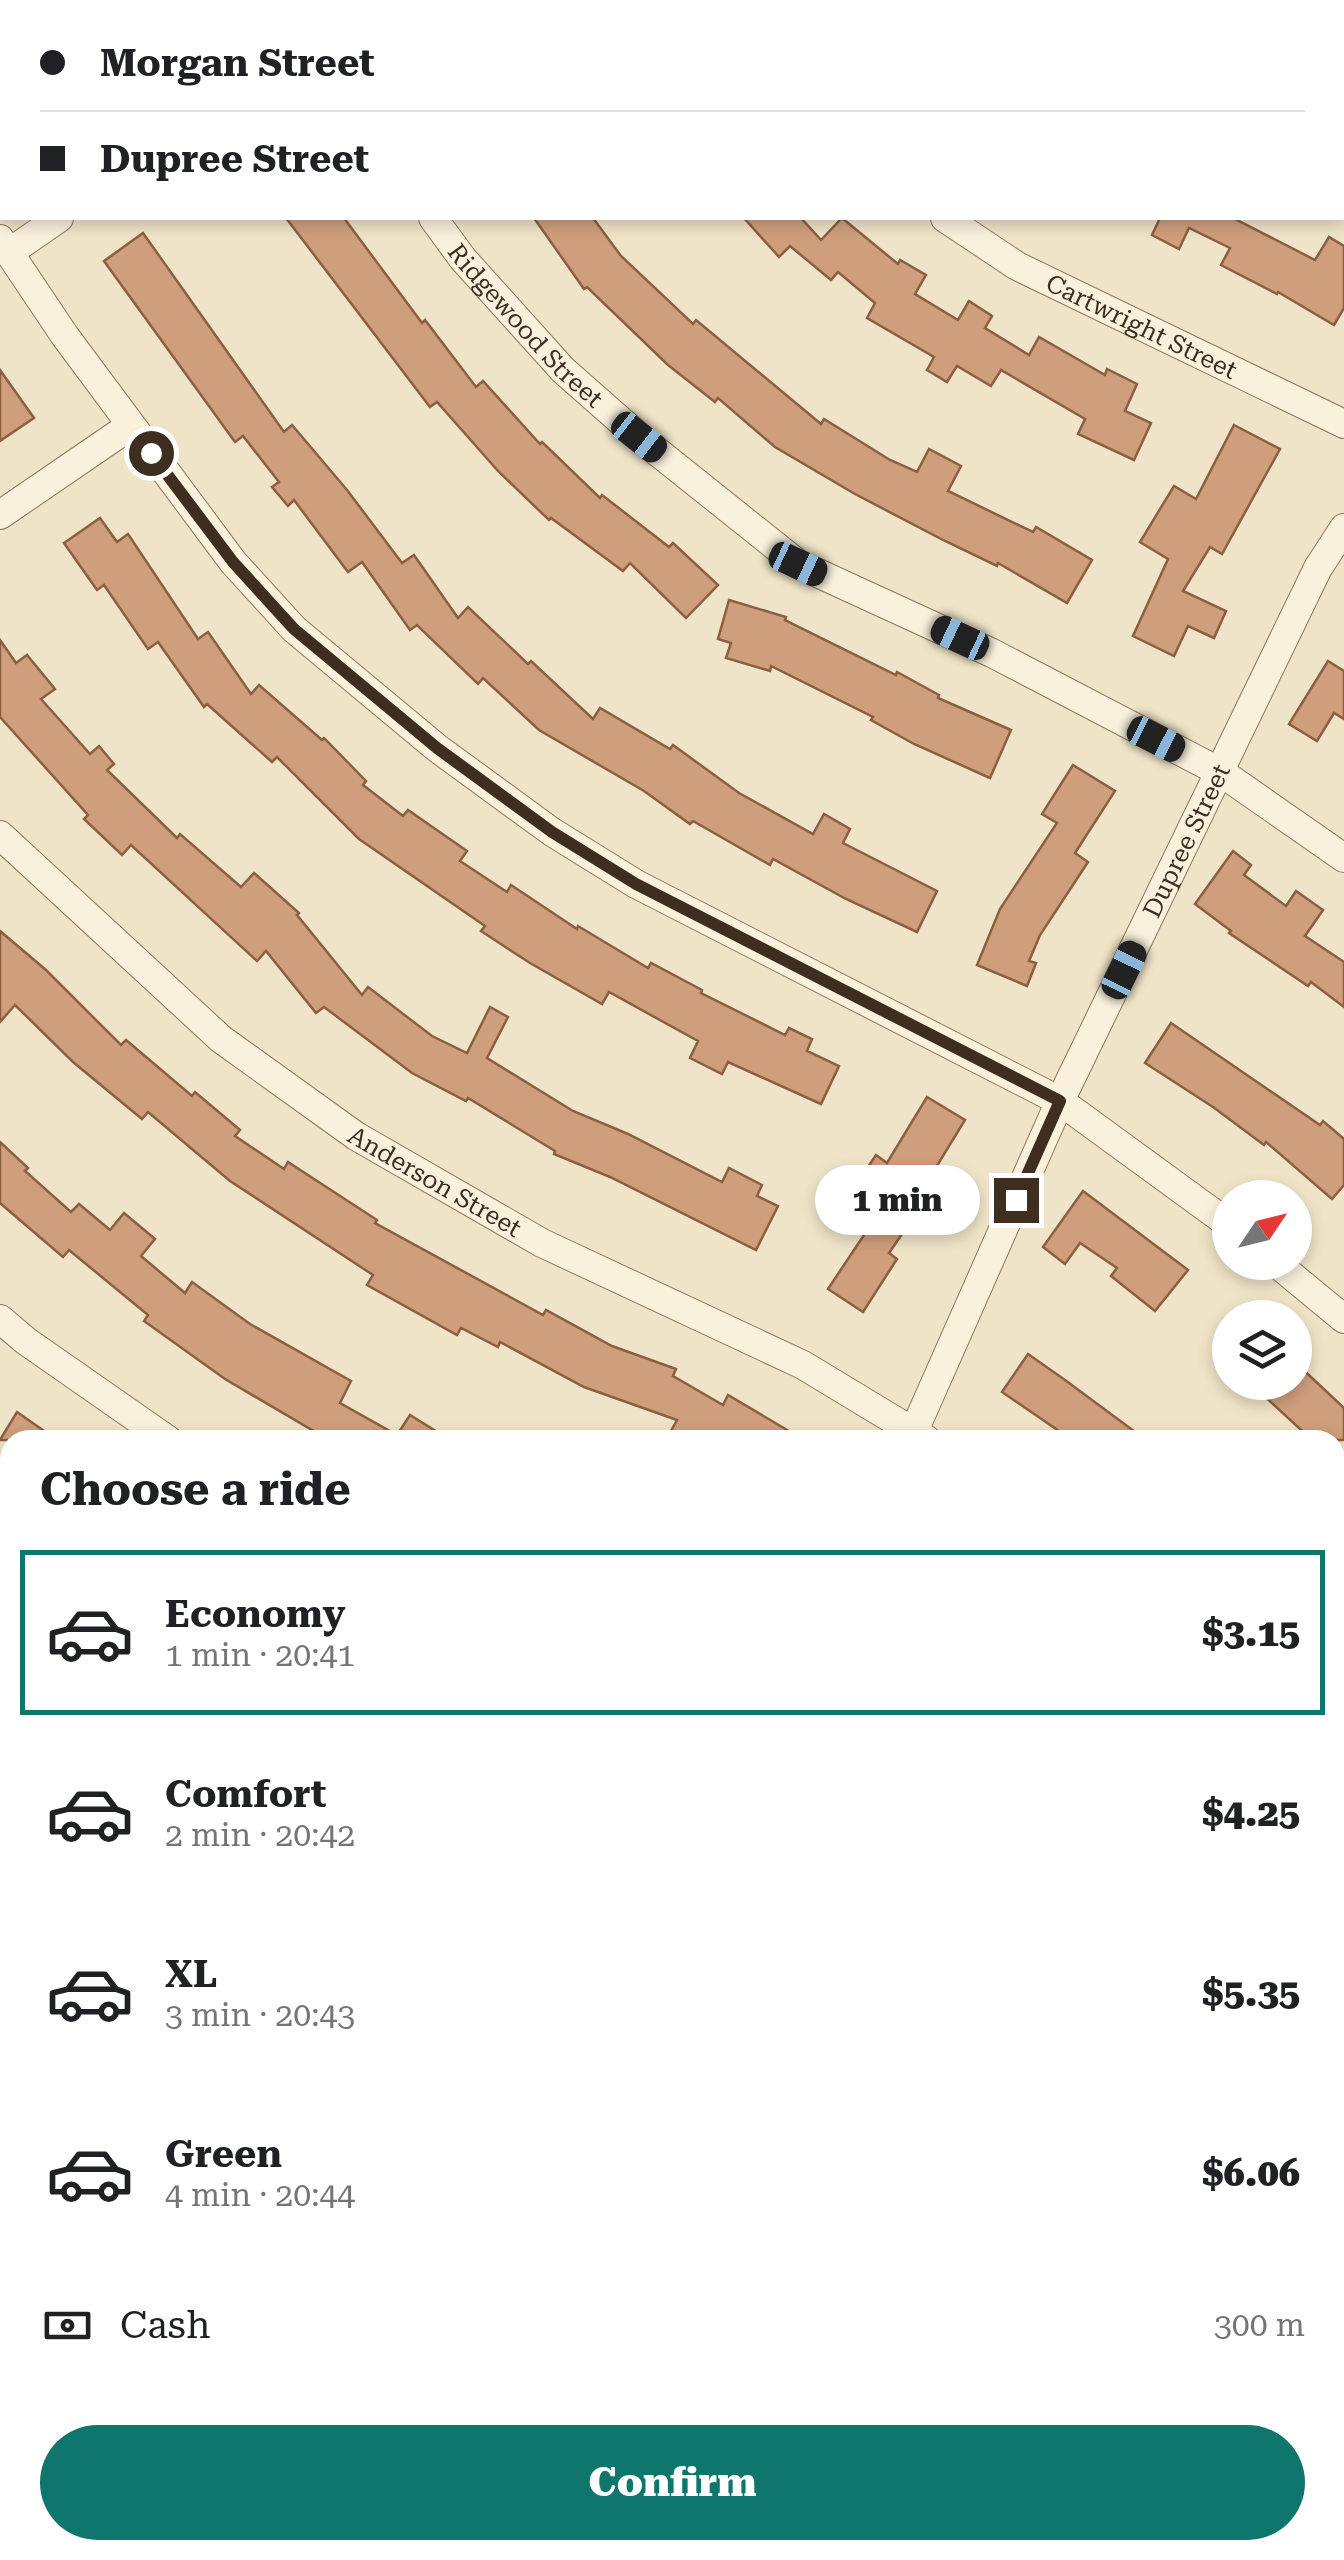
<!DOCTYPE html>
<html lang="en">
<head>
<meta charset="utf-8">
<style>
	:root { --surface:#fff; --page:#f6f6f6; --text:#202124; --muted:#757577; --line:#e0e0e0; --accent:#0f766e }
	body { margin:0; font-family:"Roboto Serif",serif; background:var(--page); color:var(--text); height:100vh; display:flex; flex-direction:column; font-size:38px; white-space:nowrap }
	* { box-sizing:border-box; margin:0 }
	p { font-size:32px; color:var(--muted) }
	.icon { flex:none; width:55px; height:55px; fill:none; stroke:currentColor; stroke-width:2; stroke-linecap:round; stroke-linejoin:round }
	.map { position:relative; flex:1; overflow:hidden }
	.panel { position:absolute; left:0px; top:1430px; width:1345px; height:1130px; display:flex; flex-direction:column; background:var(--surface); border-radius:30px 30px 0 0; box-shadow:0 5px 15px #0003 }
	.panel>* { flex:none }
	.guide { position:absolute; left:0px; top:0px; width:1345px; height:220px; box-shadow:0 5px 15px #0003; display:grid; align-content:center; height:220px; padding:0 40px; background:var(--surface) }
	.needle { width:65px; rotate:55deg }
	.controls { position:absolute; left:1212px; top:1180px; display:grid; gap:20px }
	.controls a { display:grid; place-items:center; width:100px; height:100px; border-radius:50%; background:var(--surface); box-shadow:0 5px 15px #0003; font-size:50px }
	.end { position:absolute; width:45px; height:45px; margin:-22px; border:12px solid #3d2e20; background:#fff; box-shadow:0 0 0 5px #fff }
	.from { border-radius:50% }
	.bubble { position:absolute; height:70px; border-radius:35px; background:var(--surface); box-shadow:0 5px 15px #0003; font-size:32px; font-weight:800; line-height:70px; text-align:center }
	.car { position:absolute; width:30px; height:60px; margin:-30px -15px; border-radius:12px; box-shadow:0 0 8px 2px #0007; background:linear-gradient(#222 24%,#8ab4d8 0 40%,#222 0 76%,#8ab4d8 0 86%,#222 0) }
	.guide b { display:flex; align-items:center; gap:35px; height:95px; font-size:38px }
	.guide b+b { border-top:2px solid var(--line) }
	.guide i { width:25px; height:25px; background:var(--text) }
	ul { padding:0; list-style:none }
	li { display:flex; align-items:center; gap:30px; height:165px; margin:0 20px 15px; padding:0 20px; border:5px solid transparent; border-radius:0px }
	li div { flex:1 }
	li b { display:block; font-size:38px }
	li em { font-style:normal; font-weight:800 }
	li.on { border-color:var(--accent) }
	li>.icon { width:90px; height:90px; stroke-width:1.5 }
	h2 { padding:0 40px; font-size:45px; line-height:120px }
	.pay { display:flex; align-items:center; gap:25px; height:110px; padding:0 40px; font-size:38px }
	.pay p { margin-inline-start:auto }
	.primary-button { display:flex; gap:20px; margin-top:auto; padding:20px 40px }
	.primary-button a { flex:1; height:115px; border-radius:60px; background:var(--accent); color:#fff; font-size:40px; font-weight:800; line-height:115px; text-align:center }
	.map>svg:first-child { display:block }
	.building { fill:#cf9f7d; stroke:#8d5f41; stroke-width:2.5 }
	.lines { fill:none; stroke-linecap:round; stroke-linejoin:round }
	.street-casing { stroke:#8d765c; stroke-width:30 }
	.secondary-casing { stroke:#6f573f; stroke-width:42 }
	.street { stroke:#faf1dc; stroke-width:28 }
	.secondary { stroke:#faf1dc; stroke-width:40 }
	.route { stroke:#3d2e20; stroke-width:12 }
	.labels { text-anchor:middle; stroke-width:9; stroke-linejoin:round; paint-order:stroke }
	.street-label { font-size:25px; fill:#3d2e20; stroke:#f7eed8 }
</style>
</head>
<body>
<div class="map">
<svg width="1344" height="2560" viewBox="0 0 1344 2560">
	<rect width="100%" height="100%" fill="#f0e4c8"/>
	<g class="building">
		<polygon points="286,218 344,218 422,323 425,320 476,387 483,381 540,444 542,442 600,498 602,495 669,547 673,543 718,585 686,618 630,563 623,571 551,518 549,520 498,471 437,402 430,407"/>
		<polygon points="534,218 593,218 621,256 693,324 696,320 821,424 824,419 890,460 917,472 929,449 961,466 948,491 1033,532 1036,527 1092,560 1067,603 998,563 997,566 943,540 855,494 775,447 718,398 715,402 668,365 587,287 584,289"/>
		<polygon points="744,218 801,218 821,240 842,218 898,264 900,260 926,275 915,294 958,320 969,301 992,316 985,328 1029,355 1039,337 1105,375 1107,369 1137,384 1125,411 1151,423 1134,460 1078,434 1085,419 1001,370 991,386 957,366 947,382 927,370 934,357 867,318 875,303 838,272 831,280 790,246 779,257"/>
		<polygon points="1160,218 1233,218 1315,260 1329,237 1344,246 1344,308 1334,325 1278,292 1277,294 1221,265 1230,248 1189,228 1179,249 1152,235"/>
		<polygon points="143,233 284,432 292,425 347,490 402,563 414,555 458,618 468,607 528,664 531,661 593,719 600,708 670,749 673,745 739,793 813,834 824,814 850,829 843,843 937,891 917,932 846,899 773,859 770,865 693,821 690,824 644,791 539,730 483,678 478,684 417,625 410,630 362,562 348,572 294,500 288,506 272,487 279,482 243,436 235,442 104,261"/>
		<polygon points="0,370 34,418 0,441"/>
		<polygon points="1234,425 1280,449 1222,554 1210,547 1183,591 1226,611 1214,638 1188,626 1174,656 1133,636 1168,559 1140,542 1174,486 1196,499"/>
		<polygon points="100,518 117,542 128,534 198,639 208,632 251,694 259,685 322,740 324,738 366,781 363,785 403,816 408,810 467,851 460,861 507,892 511,885 577,929 578,926 648,968 651,963 702,990 701,993 785,1035 789,1028 812,1039 807,1051 839,1066 821,1104 728,1062 722,1074 690,1058 698,1041 609,992 602,1004 530,963 481,931 485,926 359,839 277,757 272,762 207,704 204,707 158,642 148,649 104,585 97,590 64,543"/>
		<polygon points="729,600 786,617 785,620 896,675 897,672 939,695 938,698 1011,730 990,778 914,744 871,720 873,717 771,666 770,671 726,658 731,643 718,639"/>
		<polygon points="0,640 16,663 27,655 55,689 41,699 90,754 99,746 114,764 107,770 177,838 180,834 241,887 254,873 299,913 297,915 362,995 368,987 432,1036 467,1053 490,1007 508,1017 487,1058 573,1111 628,1134 722,1182 729,1168 762,1185 757,1196 778,1206 756,1250 610,1177 554,1154 555,1151 468,1098 466,1101 412,1073 324,1007 316,1013 266,951 257,961 131,845 122,855 84,819 88,815 0,717"/>
		<polygon points="1328,661 1344,671 1344,719 1334,713 1317,741 1289,724"/>
		<polygon points="1073,765 1115,791 1075,853 1088,862 1040,935 1029,961 1036,963 1027,986 977,965 1000,909 1057,823 1042,814"/>
		<polygon points="1233,851 1251,865 1244,875 1286,906 1296,891 1323,910 1305,936 1344,962 1344,1007 1311,982 1308,986 1229,933 1231,931 1195,904"/>
		<polygon points="0,931 46,970 121,1045 126,1040 192,1096 195,1092 240,1130 235,1136 284,1169 288,1162 377,1220 375,1223 543,1315 546,1310 612,1346 676,1369 673,1376 723,1405 728,1395 804,1440 666,1440 677,1420 584,1387 500,1342 498,1347 461,1328 457,1335 367,1285 373,1275 230,1181 148,1112 142,1119 73,1062 15,1005 0,1022"/>
		<polygon points="1171,1023 1320,1125 1323,1121 1344,1139 1344,1185 1332,1199 1266,1142 1264,1145 1213,1107 1145,1063"/>
		<polygon points="927,1097 965,1120 924,1187 931,1192 889,1253 897,1259 863,1312 828,1289 870,1226 841,1207 876,1155 887,1163"/>
		<polygon points="0,1142 28,1168 25,1171 71,1212 79,1204 110,1230 124,1213 155,1239 141,1256 185,1293 192,1282 250,1324 351,1381 340,1403 397,1435 410,1415 450,1440 329,1440 225,1379 144,1321 148,1315 69,1250 63,1257 0,1203"/>
		<polygon points="1083,1191 1188,1270 1155,1311 1111,1276 1117,1268 1080,1243 1065,1264 1043,1247"/>
		<polygon points="1028,1354 1065,1380 1146,1440 1072,1440 1002,1392"/>
		<polygon points="1295,1362 1344,1408 1344,1440 1312,1440 1249,1382 1295,1382"/>
		<polygon points="17,1412 57,1440 0,1440"/>
	</g>
	<g class="lines">
		<defs>
			<g id="street">
				<polyline points="277,0 279,2"/>
				<polyline points="727,0 729,2"/>
				<polyline points="367,2 371,0"/>
				<path id="s1" d="M433 218 463 259 563 370 639 437 798 564 992 653 1222 773 1344 858"/>
				<path id="s2" d="M945 218 1017 266 1344 424"/>
				<polyline points="0,239 65,336 233,562 294,629 437,748 552,832 636,884 1060,1101 1230,1225"/>
				<polyline points="10,252 59,218"/>
				<polyline points="0,515 130,426"/>
				<path id="s3" d="M0 835 221 1039 356 1136 542 1243 803 1365 927 1440"/>
				<polyline points="1275,1262 1344,1319"/>
				<polyline points="0,1319 26,1341 168,1440"/>
				<path id="s4" d="M910 1440 1060 1101 1318 568 1344 528"/>
				<polyline points="0,2315 10,2305"/>
				<polyline points="1335,2463 1344,2475"/>
				<polyline points="0,2479 10,2491"/>
				<polyline points="58,2550 66,2560"/>
				<polyline points="530,2550 537,2560"/>
				<polyline points="959,2550 966,2560"/>
			</g>
			<g id="secondary">
				<polyline points="1335,1863 1344,1857"/>
				<polyline points="1335,1918 1344,1912"/>
				<polyline points="332,2560 347,2550"/>
				<polyline points="417,2560 431,2550"/>
			</g>
		</defs>
		<use href="#street" class="street-casing"/>
		<use href="#secondary" class="secondary-casing"/>
		<use href="#street" class="street"/>
		<use href="#secondary" class="secondary"/>
	</g>
	<g class="lines">
		<polyline class="route" points="151,453 233,562 294,629 437,748 552,832 636,884 1060,1101 1016,1200"/>
	</g>
	<g class="labels">
		<g class="street-label">
			<text dy="9" stroke="none"><textPath href="#s1" startOffset="142">Ridgewood Street</textPath></text>
			<text dy="9" stroke="none"><textPath href="#s2" startOffset="225">Cartwright Street</textPath></text>
			<text dy="9" stroke="none"><textPath href="#s4" startOffset="660">Dupree Street</textPath></text>
			<text dy="9" stroke="none"><textPath href="#s3" startOffset="558">Anderson Street</textPath></text>
		</g>
	</g>
</svg>
<div class="controls">
<a><svg class="needle" viewBox="-14 -14 28 28"><path d="M0-13l5 13h-10z" fill="#e53935"/><path d="M0 13l5-13h-10z" fill="#757577"/></svg></a>
<a><svg class="icon" aria-label="layers" viewBox="0 0 24 24"><path d="M12 4l9 5-9 5-9-5zM3 14l9 5 9-5"/></svg></a>
</div>
<i class="end from" style="left:151px;top:453px"></i>
<i class="end" style="left:1016px;top:1200px"></i>
<div class="bubble" style="left:815px;top:1165px;width:165px">1 min</div>
<i class="car" style="left:639px;top:437px;rotate:128deg"></i>
<i class="car" style="left:798px;top:564px;rotate:115deg"></i>
<i class="car" style="left:960px;top:638px;rotate:295deg"></i>
<i class="car" style="left:1156px;top:739px;rotate:117deg"></i>
<i class="car" style="left:1124px;top:970px;rotate:26deg"></i>
<div class="guide">
<b><i class="from"></i>Morgan Street</b>
<b><i></i>Dupree Street</b>
</div>
<section class="panel">
<h2>Choose a ride</h2>
<ul>
<li class="on"><svg class="icon" aria-label="car" viewBox="0 0 24 24"><path d="M5 17H2v-5l4-1 3-4h7l3 4 3 1v5h-3M9 17h6M6 11h13"/><circle cx="7" cy="17" r="2"/><circle cx="17" cy="17" r="2"/></svg><div><b>Economy</b><p>1 min · 20:41</p></div><em>$3.15</em></li>
<li><svg class="icon" aria-label="car" viewBox="0 0 24 24"><path d="M5 17H2v-5l4-1 3-4h7l3 4 3 1v5h-3M9 17h6M6 11h13"/><circle cx="7" cy="17" r="2"/><circle cx="17" cy="17" r="2"/></svg><div><b>Comfort</b><p>2 min · 20:42</p></div><em>$4.25</em></li>
<li><svg class="icon" aria-label="car" viewBox="0 0 24 24"><path d="M5 17H2v-5l4-1 3-4h7l3 4 3 1v5h-3M9 17h6M6 11h13"/><circle cx="7" cy="17" r="2"/><circle cx="17" cy="17" r="2"/></svg><div><b>XL</b><p>3 min · 20:43</p></div><em>$5.35</em></li>
<li><svg class="icon" aria-label="car" viewBox="0 0 24 24"><path d="M5 17H2v-5l4-1 3-4h7l3 4 3 1v5h-3M9 17h6M6 11h13"/><circle cx="7" cy="17" r="2"/><circle cx="17" cy="17" r="2"/></svg><div><b>Green</b><p>4 min · 20:44</p></div><em>$6.06</em></li>
</ul>
<div class="pay"><svg class="icon" aria-label="cash" viewBox="0 0 24 24"><path d="M3 7h18v10H3z"/><circle cx="12" cy="12" r="2"/></svg>Cash<p>300 m</p></div>
<div class="primary-button"><a>Confirm</a></div>
</section>
</div>
</body>
</html>
